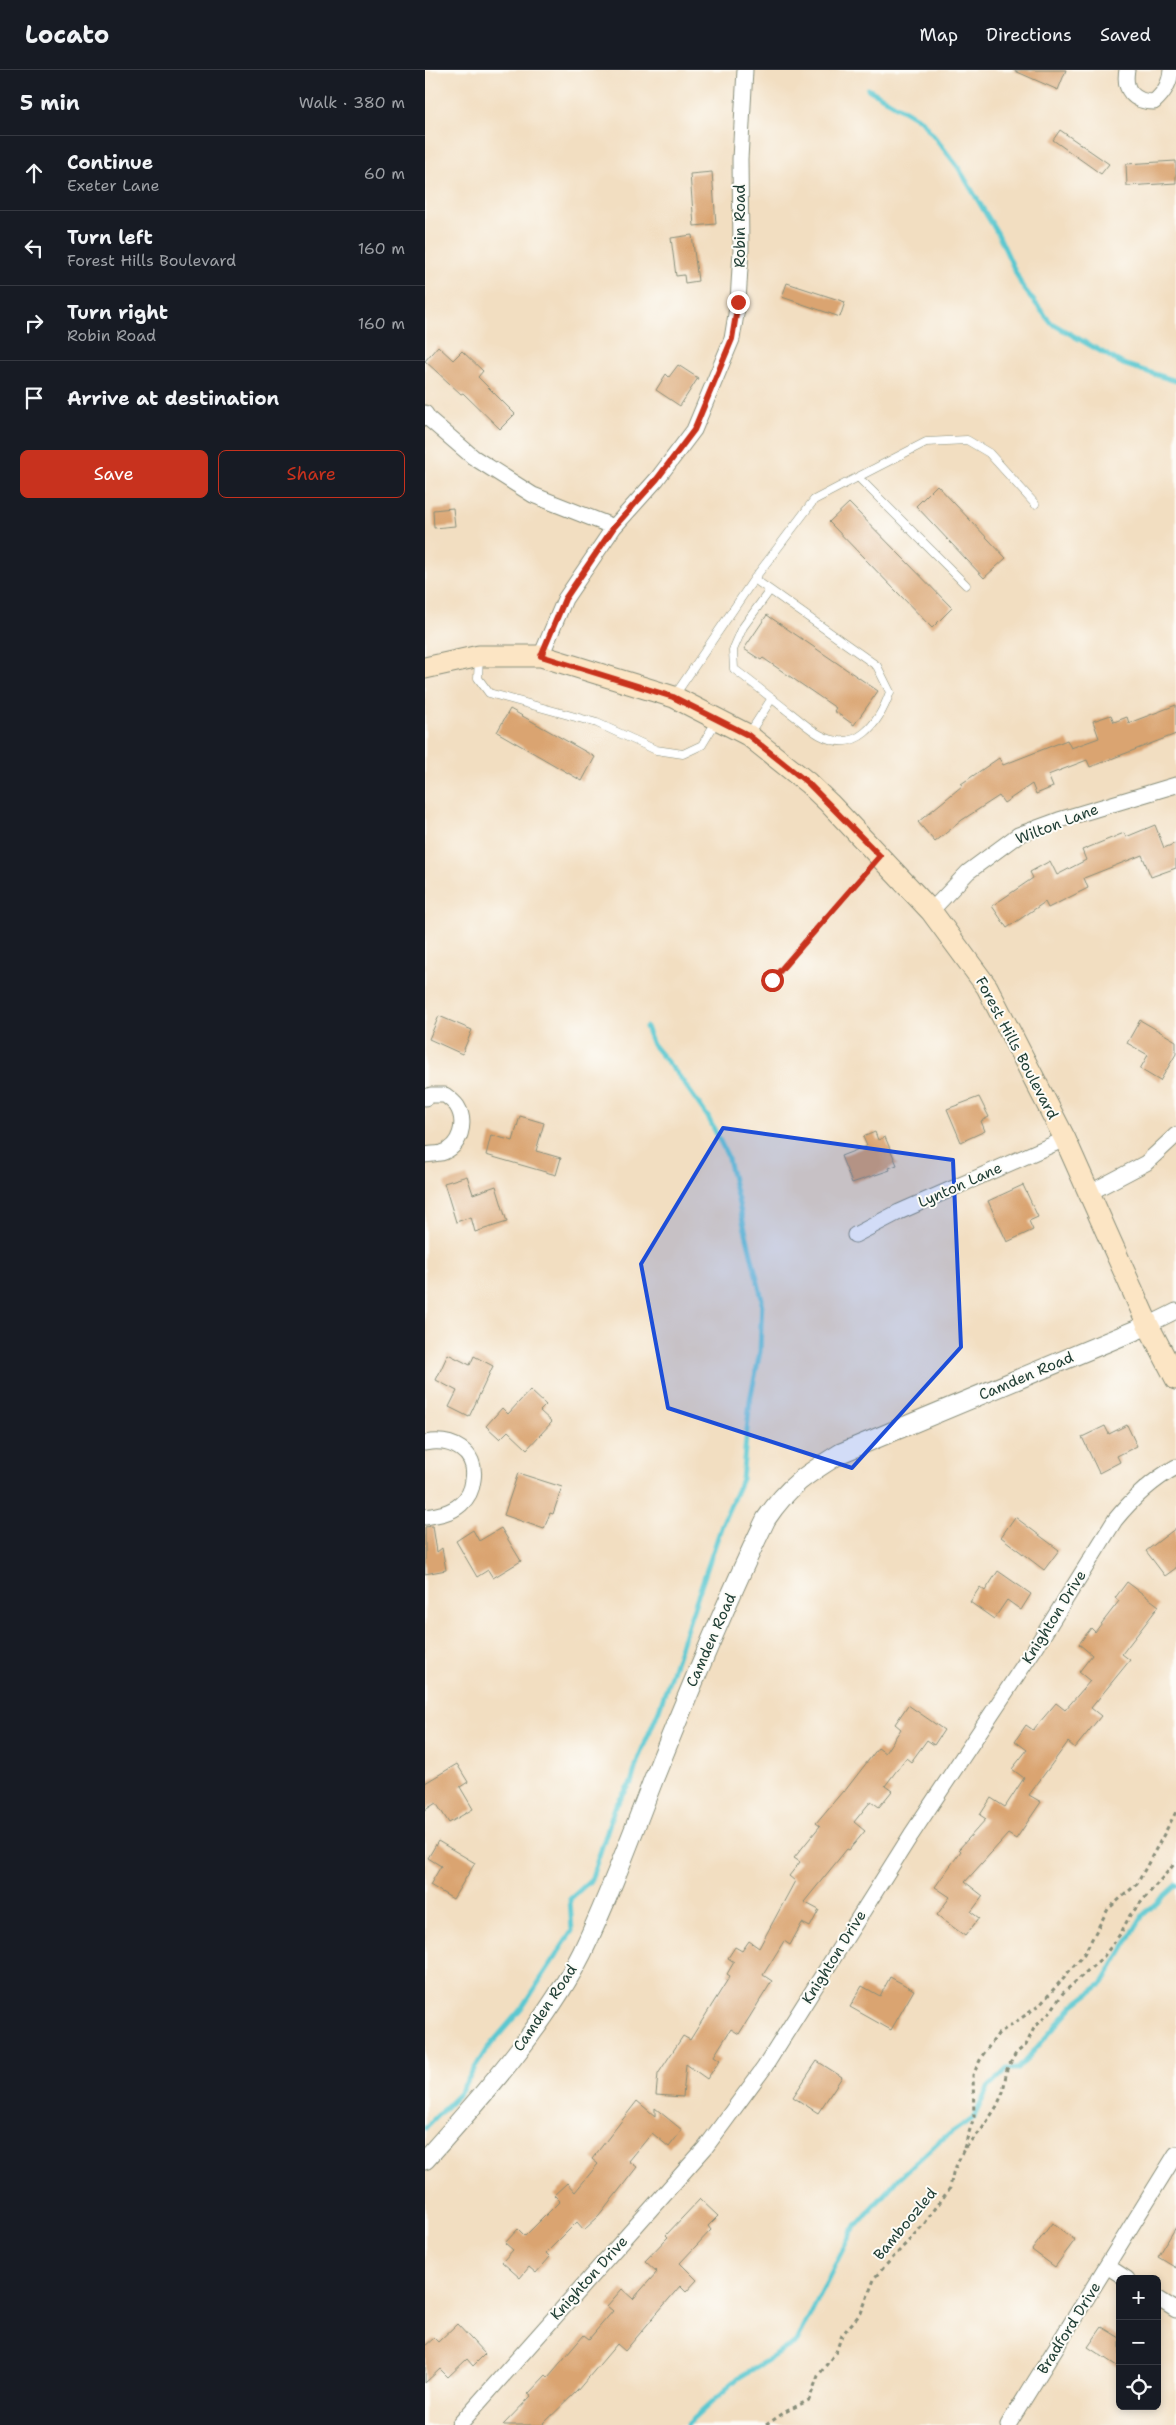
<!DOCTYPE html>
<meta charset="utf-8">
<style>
body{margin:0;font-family:"Shantell Sans",sans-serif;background:#20242c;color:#f1f3f6}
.controls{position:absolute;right:15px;bottom:15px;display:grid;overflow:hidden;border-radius:8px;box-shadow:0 2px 8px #0003}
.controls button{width:45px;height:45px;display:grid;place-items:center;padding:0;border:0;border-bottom:1px solid #363941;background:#171b24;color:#f1f3f6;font:25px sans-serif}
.stop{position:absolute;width:15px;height:15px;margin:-11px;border:4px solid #c8321e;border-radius:50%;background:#fff}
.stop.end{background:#c8321e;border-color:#fff;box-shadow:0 1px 5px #0008}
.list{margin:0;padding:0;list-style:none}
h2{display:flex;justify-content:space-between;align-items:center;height:65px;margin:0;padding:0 20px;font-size:21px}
h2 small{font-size:16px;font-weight:400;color:#9ea1a6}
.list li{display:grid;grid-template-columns:32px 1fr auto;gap:15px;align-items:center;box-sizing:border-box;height:75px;padding:0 20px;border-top:1px solid #363941}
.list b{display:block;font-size:19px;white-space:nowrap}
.list p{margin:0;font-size:16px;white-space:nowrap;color:#9ea1a6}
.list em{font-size:16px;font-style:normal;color:#9ea1a6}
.actions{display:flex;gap:10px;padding:15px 20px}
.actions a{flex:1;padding:11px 0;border:1px solid #c8321e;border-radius:8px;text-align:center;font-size:18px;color:#c8321e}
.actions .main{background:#c8321e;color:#fff}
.icon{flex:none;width:28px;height:28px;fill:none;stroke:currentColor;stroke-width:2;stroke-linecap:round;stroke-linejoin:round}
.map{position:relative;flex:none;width:751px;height:2355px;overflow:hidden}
header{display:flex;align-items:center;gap:30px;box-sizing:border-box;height:70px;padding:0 25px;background:#171b24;border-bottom:1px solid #363941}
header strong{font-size:24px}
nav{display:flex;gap:28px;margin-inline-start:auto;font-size:18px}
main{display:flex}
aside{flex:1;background:#171b24}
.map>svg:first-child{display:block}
</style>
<header>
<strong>Locato</strong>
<nav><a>Map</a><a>Directions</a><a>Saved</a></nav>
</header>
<main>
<aside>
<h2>5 min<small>Walk · 380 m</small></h2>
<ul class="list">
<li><svg class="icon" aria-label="ahead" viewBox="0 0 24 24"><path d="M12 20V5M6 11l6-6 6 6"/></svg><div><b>Continue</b><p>Exeter Lane</p></div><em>60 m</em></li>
<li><svg class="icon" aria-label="left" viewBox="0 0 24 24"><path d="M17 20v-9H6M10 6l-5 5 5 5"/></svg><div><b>Turn left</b><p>Forest Hills Boulevard</p></div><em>160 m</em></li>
<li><svg class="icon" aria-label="right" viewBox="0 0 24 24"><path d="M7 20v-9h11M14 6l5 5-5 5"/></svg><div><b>Turn right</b><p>Robin Road</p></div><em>160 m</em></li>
<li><svg class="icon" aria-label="arrive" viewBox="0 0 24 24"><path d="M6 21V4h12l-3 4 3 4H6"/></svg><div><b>Arrive at destination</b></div></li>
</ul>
<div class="actions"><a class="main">Save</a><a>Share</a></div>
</aside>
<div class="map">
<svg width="751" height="2355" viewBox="0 0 751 2355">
<rect width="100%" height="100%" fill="#fdfcf7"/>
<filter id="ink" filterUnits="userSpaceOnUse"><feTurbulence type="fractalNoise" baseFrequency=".02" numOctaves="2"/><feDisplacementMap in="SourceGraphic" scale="10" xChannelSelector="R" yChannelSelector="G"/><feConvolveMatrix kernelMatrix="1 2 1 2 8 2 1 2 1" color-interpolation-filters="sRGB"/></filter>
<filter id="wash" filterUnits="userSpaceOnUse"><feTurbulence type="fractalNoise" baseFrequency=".0096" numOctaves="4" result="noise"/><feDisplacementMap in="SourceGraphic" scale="20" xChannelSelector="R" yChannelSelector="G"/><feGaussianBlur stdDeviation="1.12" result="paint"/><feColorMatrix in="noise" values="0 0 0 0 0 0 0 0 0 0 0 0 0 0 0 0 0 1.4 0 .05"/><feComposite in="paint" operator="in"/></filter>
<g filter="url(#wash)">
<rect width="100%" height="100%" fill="#f2dec1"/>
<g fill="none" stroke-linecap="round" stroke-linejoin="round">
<path stroke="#5bc8d0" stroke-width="5" d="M443,19L497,51L533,97L573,164L597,216L626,253L698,294L751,311
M0,2058L34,2024L61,1980L97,1938L147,1861L145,1829L166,1810L190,1737L206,1713L213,1689L234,1640L298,1452L317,1409L325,1330L335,1282L337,1229L302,1085L283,1047L254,1006L228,975L221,957
M262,2355L313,2308L371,2273L427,2161L471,2111L513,2072L549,2047L563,2018L582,1999H593L649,1935L678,1913L718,1845L751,1815"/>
</g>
<g id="blocks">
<path fill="#daa471" d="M588,0H641L633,20Z
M635,60L684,94L676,104L628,70Z
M751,91V113L702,116L701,94Z
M287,102L291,154L269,156L265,104Z
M267,165L273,211L260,213L259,205L251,206L246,168Z
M362,213L420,232L415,247L357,227Z
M13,276L28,290L37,281L58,301L53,307L90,344L75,359L38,323L36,324L0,291Z
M253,295L273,308L255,336L231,320L241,304L244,307Z
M512,415L581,488L559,508L491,436Z
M424,433L527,538L507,558L404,452Z
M28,438L30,456L9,458L8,440Z
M342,545L453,621L429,655L409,641L411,638L338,588L336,590L319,579Z
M751,635V664L665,697L662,690L623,705L628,717L611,724L607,714L579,733L574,726L537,750L510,772L493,752L537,716L536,714L574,688L578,695L642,670L646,678L674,668L668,651L686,645L689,652L702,647L704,653Z
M85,639L170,687L157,711L72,662Z
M730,755L739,778L751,773V798L726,807L717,785L659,808L663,818L623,838L620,832L582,858L567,836L608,808L605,802L625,791L632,805L661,790L657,780L699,763L701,767Z
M14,946L47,960L37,984L4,969Z
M715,950L751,971V984L735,1011L715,999L723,985L702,973Z
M554,1027L564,1047L556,1051L560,1061L536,1072L522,1039Z
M95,1046L119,1053L111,1081L136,1088L131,1105L61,1085L66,1065L88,1071Z
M450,1062L453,1070L460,1067L472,1095L464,1098L465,1100L427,1113L416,1086L442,1076L438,1067Z
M42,1106L48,1124L71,1116L82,1152L50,1162L46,1147L31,1152L19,1113Z
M598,1115L613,1147L604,1151L608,1160L582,1172L563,1131Z
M23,1284L45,1295L49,1286L68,1296L44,1347L24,1337L32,1321L11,1310Z
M105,1320L121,1335L115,1341L127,1352L102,1379L83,1361L75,1369L61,1356L77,1338L83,1344Z
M702,1355L712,1376L692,1386L695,1392L674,1403L657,1367L680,1356L684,1364Z
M93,1403L137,1417L128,1444L125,1443L119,1459L79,1445Z
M590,1447L634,1480L619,1500L576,1467Z
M8,1456L12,1482L17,1478L21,1500L0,1504V1457Z
M76,1458L96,1491L68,1508L63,1500L52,1507L31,1471L48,1460L54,1471Z
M751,1458V1498L740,1506L721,1481Z
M573,1501L606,1524L596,1540L582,1530L569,1549L545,1532L555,1517L560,1521Z
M702,1512L734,1536L697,1584L705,1590L666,1638L676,1646L650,1678L643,1672L604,1725L616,1732L591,1769L583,1764L540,1812L558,1826L546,1842L554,1848L540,1866L512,1845L525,1827L510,1817L536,1781L534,1779L561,1749L555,1745L566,1728L580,1737L599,1708L587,1699L602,1680L590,1671L601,1655L608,1660L631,1633L640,1640L665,1611L654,1602L667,1585L654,1574L666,1558L670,1562L694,1531L690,1528Z
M483,1635L519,1660L509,1675L502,1670L486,1692L481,1688L460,1716L467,1721L454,1737L446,1731L429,1752L440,1761L424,1780L422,1779L379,1832L394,1840L385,1857L377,1853L365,1875L359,1871L338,1905L347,1911L314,1964L306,1959L289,1986L295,1990L282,2009L261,1994L258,2027L231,2025L233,2004L258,1966L265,1970L305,1906L302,1904L309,1892L303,1888L310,1877L317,1881L324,1871L334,1878L370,1811L364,1806L375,1792L369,1788L395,1756L391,1753L418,1721L419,1722L453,1678L460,1683L476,1659L470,1654Z
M32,1694L43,1712L35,1717L48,1739L24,1753L11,1733L0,1740V1713Z
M13,1771L50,1793L28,1829L5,1815L16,1796L3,1788Z
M465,1907L489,1920L466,1960L425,1937L437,1916L455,1926Z
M392,1991L417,2007L393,2043L368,2027Z
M212,2031L230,2046V2038L257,2060L244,2077L227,2063L204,2091L212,2097L174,2146L159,2160L152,2152L121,2183L125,2187L111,2203L104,2197L95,2208L77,2192L88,2180L80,2173L93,2159L100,2166L135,2131L129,2125L142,2113L150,2122L173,2094L167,2089Z
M275,2129L293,2146L283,2156L286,2160L255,2193L272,2210L261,2222L255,2216L200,2281L192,2274L152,2321L117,2355H78L106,2326L103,2324L121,2305L123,2307L159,2265L164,2269L188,2241L182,2236L197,2219L208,2229L232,2202L220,2191L243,2167L241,2165Z
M627,2153L650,2170L630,2197L607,2180Z
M751,2157V2198L733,2187Z
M32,2254L60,2284L48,2296L42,2289L23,2307L15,2299L0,2313V2276L9,2268L13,2272Z
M677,2257L695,2268V2298L663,2277Z"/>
</g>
</g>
<g filter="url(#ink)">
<use href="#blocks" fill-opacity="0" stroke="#888e7a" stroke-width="1"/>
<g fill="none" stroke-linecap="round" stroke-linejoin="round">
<defs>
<path id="service" d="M433,407L541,515
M329,509L345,520L452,596L465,622C454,653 432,685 395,665C384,659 374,649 364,642C346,628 328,613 309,599L308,580L318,557L345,520
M54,587L53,608L64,623L172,653L231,680L258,684L277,675L292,650
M250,625L329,509L389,430L433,407L501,372L542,370L564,383L610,434
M324,664L347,628"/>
<path id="minor" d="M702,0C698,20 709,32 729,32C739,23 745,14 746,0
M0,343L4,349L48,387L108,425L189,457
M116,586L140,529L189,457L232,409L269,360L307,269L313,232L316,180L315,89L320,0
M506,841L543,802L593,765L634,750L751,715
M0,1028L6,1025H20C24,1028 29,1032 32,1036C42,1052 36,1077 16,1083C11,1084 5,1084 0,1085
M664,1123L721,1093L751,1065
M430,1165L474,1142L640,1069
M723,1255L751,1241
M0,1373C26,1368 53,1381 48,1410C47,1420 44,1427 36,1434C26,1443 13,1445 0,1447
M682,2196L702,2209
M732,2228L751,2240
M34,2355L280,2078L339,1998L486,1765L612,1575L690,1450C708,1428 726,1411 751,1397
M583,2355L751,2084"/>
<path id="tertiary" d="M0,2090C55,2029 120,1956 157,1883C184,1827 206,1767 229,1708C264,1621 300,1534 341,1449C364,1415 382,1404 416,1383L723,1255"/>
<path id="secondary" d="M0,598L54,586H116L249,627L323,665L383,713L404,733L506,841L562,917L640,1069L723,1255L751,1309"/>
</defs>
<use href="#service" stroke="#888e7a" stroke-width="9"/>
<use href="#minor" stroke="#888e7a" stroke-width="17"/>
<use href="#tertiary" stroke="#888e7a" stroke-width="21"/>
<use href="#secondary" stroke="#888e7a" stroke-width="23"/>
<path stroke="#888e7a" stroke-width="3" stroke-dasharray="4 4" stroke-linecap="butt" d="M347,910L443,800
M539,2078L549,2047L548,2005L557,1986L573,1964L615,1935L659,1884L683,1839L712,1814L751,1742
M341,2355L360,2342L384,2330L393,2306L411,2282L417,2265L436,2243L450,2207L500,2153L525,2118L528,2103L538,2081L557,2059L572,2036L578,2022L582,1999L591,1983L601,1975L609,1958L626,1941L638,1923L679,1886L696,1863L705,1845L751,1792"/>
<use href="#service" stroke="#fff" stroke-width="8"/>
<use href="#minor" stroke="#fff" stroke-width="15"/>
<use href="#tertiary" stroke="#fff" stroke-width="19"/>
<use href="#secondary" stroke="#fce5c4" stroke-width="21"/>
</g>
</g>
<g fill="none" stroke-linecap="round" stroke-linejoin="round" filter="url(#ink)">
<path stroke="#c8321e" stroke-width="6" d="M313,232L307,269L269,360L232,409L189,457L140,529L116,586L248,627L323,665L383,713L455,786L347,910"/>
</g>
<path fill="#1d4ed8" fill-opacity="0.2" stroke="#1d4ed8" stroke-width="4" stroke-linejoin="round" d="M298,1058L528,1090L536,1277L427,1398L243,1338L216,1194Z"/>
<g text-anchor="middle" stroke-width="4" stroke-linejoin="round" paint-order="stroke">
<g font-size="15" fill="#1f3d34" stroke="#fdfcf7">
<text transform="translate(315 156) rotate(-90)" y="5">Robin Road</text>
<text transform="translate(632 754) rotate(-21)" y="5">Wilton Lane</text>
<text transform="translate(592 978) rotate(62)" y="5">Forest Hills Boulevard</text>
<text transform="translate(535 1115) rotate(-24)" y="5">Lynton Lane</text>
<text transform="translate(601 1306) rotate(-23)" y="5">Camden Road</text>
<text transform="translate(629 1547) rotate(-58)" y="5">Knighton Drive</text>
<text transform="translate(286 1570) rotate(-66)" y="5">Camden Road</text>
<text transform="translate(409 1887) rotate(-58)" y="5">Knighton Drive</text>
<text transform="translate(120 1938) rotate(-56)" y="5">Camden Road</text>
<text transform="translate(480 2154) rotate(-50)" y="5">Bamboozled</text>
<text transform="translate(164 2208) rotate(-48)" y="5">Knighton Drive</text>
<text transform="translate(644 2258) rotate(-58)" y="5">Bradford Drive</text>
</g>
</g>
</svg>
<div class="controls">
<button>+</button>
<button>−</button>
<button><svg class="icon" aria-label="locate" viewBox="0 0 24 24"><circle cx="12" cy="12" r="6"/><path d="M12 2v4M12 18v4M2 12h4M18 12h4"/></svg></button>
</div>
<div class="stop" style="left:347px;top:910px"></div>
<div class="stop end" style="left:313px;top:232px"></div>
</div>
</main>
